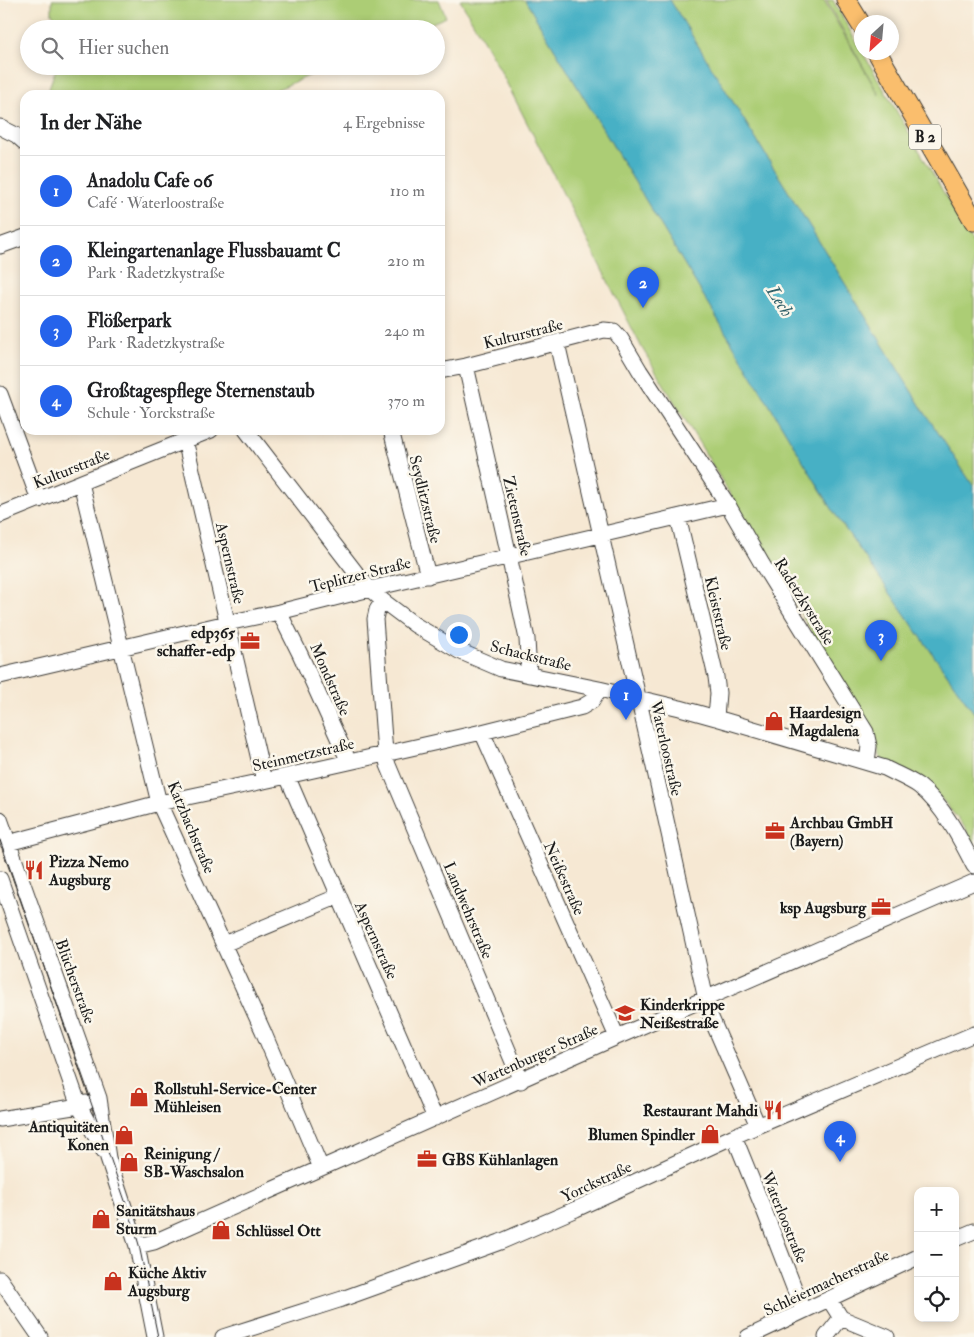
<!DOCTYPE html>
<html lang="de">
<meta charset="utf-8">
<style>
body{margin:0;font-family:"IM FELL Double Pica",serif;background:#f2f2f2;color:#202124}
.controls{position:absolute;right:15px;bottom:15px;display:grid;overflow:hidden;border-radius:10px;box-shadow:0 2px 8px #0003}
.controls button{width:45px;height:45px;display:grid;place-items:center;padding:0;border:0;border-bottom:1px solid #e0e0e0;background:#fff;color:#202124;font:25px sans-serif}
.compass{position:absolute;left:854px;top:15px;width:45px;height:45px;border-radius:50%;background:#fff;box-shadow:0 2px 8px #0003;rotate:206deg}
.you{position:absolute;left:458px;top:634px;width:18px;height:18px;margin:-12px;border:4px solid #fff;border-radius:50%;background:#1a73e8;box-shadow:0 0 0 8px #1a73e833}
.badge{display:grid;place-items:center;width:32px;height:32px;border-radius:50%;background:#2563eb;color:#fff;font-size:16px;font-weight:700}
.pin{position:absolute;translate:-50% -41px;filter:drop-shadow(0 1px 2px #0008)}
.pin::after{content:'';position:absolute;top:26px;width:18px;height:15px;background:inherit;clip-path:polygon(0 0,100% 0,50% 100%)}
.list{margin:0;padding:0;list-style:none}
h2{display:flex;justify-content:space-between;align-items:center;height:65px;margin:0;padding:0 20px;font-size:21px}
h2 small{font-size:16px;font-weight:400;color:#757577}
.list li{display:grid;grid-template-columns:32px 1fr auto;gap:15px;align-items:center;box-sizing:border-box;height:70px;padding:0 20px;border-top:1px solid #e0e0e0}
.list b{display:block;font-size:19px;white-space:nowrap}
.list p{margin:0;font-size:16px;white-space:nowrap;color:#757577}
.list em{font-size:16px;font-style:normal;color:#757577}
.icon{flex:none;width:28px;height:28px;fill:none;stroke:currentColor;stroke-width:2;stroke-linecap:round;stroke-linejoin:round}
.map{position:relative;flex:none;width:974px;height:1337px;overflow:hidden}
.search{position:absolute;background:#fff;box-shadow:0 2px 8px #0003;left:20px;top:20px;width:425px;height:55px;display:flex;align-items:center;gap:12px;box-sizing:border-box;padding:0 18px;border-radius:28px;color:#757577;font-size:19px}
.panel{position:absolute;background:#fff;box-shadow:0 2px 8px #0003;left:20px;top:90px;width:425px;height:345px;border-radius:15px}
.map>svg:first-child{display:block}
</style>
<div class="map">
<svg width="974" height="1337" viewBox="0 0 974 1337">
<rect width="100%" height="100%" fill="#fbf7ec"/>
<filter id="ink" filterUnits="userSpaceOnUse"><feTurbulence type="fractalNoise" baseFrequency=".02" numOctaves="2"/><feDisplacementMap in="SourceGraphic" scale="10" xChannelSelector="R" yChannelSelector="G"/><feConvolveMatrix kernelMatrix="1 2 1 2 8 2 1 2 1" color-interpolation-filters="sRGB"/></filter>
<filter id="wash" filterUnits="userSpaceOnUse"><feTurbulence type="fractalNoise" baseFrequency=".0096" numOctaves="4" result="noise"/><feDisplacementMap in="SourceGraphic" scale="20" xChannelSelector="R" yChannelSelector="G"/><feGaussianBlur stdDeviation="1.12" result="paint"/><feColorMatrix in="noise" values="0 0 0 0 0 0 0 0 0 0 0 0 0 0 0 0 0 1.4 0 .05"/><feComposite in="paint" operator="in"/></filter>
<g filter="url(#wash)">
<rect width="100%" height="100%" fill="#f6e8d3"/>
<path fill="#accd75" stroke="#647448" d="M52,0H439L446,17L418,29H66L52,14Z
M460,0H525L837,517L974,713V847L966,829L941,798L882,760L869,730L767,556L642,348L498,66Z
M670,0H824L879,95L826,0H833L861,50L862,52L863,53L974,245V487L923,410Z
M57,66H332L264,95H220L219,94L216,95H48L50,85Z"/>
<path fill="#47b0c5" stroke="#326670" d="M525,0H670L923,410L974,487V713L837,517Z"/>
</g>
<g filter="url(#ink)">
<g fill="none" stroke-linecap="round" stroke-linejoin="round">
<defs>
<path id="minor" d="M0,127L16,135L25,143
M0,246L25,237
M557,343L662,802L709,1013L758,1126
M466,366L509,556L527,639L529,675
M440,371L466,366L604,330L614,331L621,339L640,371L728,505L762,564L866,732L869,746L867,762
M0,394L39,500
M246,430L360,578L370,589L383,601L415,625L459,651L501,669L599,689L680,708L723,720L885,768C896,774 909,779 919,786C943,805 961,840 974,866
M391,430L428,576
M185,440L264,781
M81,483L159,803L263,1031L321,1168
M0,515L211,430
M678,517L716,677L718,693L716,718
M383,601L377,610L375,619L385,753L388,765L521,1081
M279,612L300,654L349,762
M0,676L227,623L279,612L370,589L728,505
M482,732L617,1037
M287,776L435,1118
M0,819L99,1098L108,1158L137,1246L155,1337
M8,843L159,803L287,776L482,732L582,707L592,701L599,689
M0,879L79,1106L103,1150
M224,944L339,896
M0,1119L79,1106L86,1103
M734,1136L764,1210L803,1311
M955,1239L974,1231
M137,1246L154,1242L617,1037L974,882
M0,1279L40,1337
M829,1299L841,1318L887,1337
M223,1337L342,1299L500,1242L576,1209L734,1136L974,1034
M748,1337L918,1257
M826,1337L841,1318"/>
<path id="major" d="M846,0L862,26
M877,52L974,221"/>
</defs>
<use href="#minor" stroke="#3d3b37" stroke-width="17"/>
<use href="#major" stroke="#3d3b37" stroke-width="21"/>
<use href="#minor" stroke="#fff" stroke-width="15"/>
<use href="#major" stroke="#fabe6d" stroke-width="19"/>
<path stroke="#1c1c1c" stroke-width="1" d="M0,840L132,1221L139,1245L158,1337"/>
</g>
</g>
<defs>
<symbol id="office-bare" viewBox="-9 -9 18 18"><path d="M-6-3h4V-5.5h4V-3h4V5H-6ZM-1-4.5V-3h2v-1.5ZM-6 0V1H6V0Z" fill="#c8321e" stroke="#fbf7ec" stroke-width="2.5" paint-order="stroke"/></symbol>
<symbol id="shop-bare" viewBox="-9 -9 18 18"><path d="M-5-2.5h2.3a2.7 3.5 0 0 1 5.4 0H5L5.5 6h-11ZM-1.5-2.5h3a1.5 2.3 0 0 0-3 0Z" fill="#c8321e" stroke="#fbf7ec" stroke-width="2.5" paint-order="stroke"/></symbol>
<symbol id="restaurant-bare" viewBox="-9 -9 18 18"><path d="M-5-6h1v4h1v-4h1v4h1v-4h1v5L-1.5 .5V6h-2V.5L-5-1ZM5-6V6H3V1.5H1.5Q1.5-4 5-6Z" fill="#c8321e" stroke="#fbf7ec" stroke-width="2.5" paint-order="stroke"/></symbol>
<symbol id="school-bare" viewBox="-9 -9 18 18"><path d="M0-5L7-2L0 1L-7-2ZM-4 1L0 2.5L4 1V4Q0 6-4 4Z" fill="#c8321e" stroke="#fbf7ec" stroke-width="2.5" paint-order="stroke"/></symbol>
</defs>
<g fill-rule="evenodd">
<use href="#office-bare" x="236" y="627" width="28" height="28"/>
<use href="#shop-bare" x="760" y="707" width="28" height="28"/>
<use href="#office-bare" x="761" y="817" width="28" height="28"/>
<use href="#restaurant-bare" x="20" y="856" width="28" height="28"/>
<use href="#office-bare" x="867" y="893" width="28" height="28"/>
<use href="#school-bare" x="611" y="999" width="28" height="28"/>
<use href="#shop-bare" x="125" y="1083" width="28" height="28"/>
<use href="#restaurant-bare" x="759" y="1096" width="28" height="28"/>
<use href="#shop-bare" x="696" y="1120" width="28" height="28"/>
<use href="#shop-bare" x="110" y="1121" width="28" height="28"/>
<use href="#office-bare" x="413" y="1145" width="28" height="28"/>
<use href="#shop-bare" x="115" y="1148" width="28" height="28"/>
<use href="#shop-bare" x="87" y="1205" width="28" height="28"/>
<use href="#shop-bare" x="207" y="1216" width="28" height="28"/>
<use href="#shop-bare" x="99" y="1267" width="28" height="28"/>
</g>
<g text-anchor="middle" stroke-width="5" stroke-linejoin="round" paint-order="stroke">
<rect fill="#fbf7ec" stroke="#5f5e5a" stroke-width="1" x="909" y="124.5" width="32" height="25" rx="4"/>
<g font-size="15" font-weight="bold" fill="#1c1c1c">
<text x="925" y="142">B 2</text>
</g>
<g font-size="16" fill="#1c1c1c" stroke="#fbf7ec">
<text transform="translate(523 333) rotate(-14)" y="6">Kulturstraße</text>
<text transform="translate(71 468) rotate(-22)" y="6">Kulturstraße</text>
<text transform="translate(426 499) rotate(76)" y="6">Seydlitzstraße</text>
<text transform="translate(518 516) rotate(77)" y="6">Zietenstraße</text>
<text transform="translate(231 563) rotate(77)" y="6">Aspernstraße</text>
<text transform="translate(360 574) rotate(-14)" y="6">Teplitzer Straße</text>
<text transform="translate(805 601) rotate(58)" y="6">Radetzkystraße</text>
<text transform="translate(719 613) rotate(77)" y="6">Kleiststraße</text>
<text transform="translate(531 655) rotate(14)" y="6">Schackstraße</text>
<text transform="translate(331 679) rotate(66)" y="6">Mondstraße</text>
<text transform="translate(667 748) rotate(77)" y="6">Waterloostraße</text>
<text transform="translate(303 754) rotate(-13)" y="6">Steinmetzstraße</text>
<text transform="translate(192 827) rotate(67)" y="6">Katzbachstraße</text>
<text transform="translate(565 878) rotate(66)" y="6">Neißestraße</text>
<text transform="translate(469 910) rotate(67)" y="6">Landwehrstraße</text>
<text transform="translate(377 940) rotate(66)" y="6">Aspernstraße</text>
<text transform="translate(76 981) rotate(70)" y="6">Blücherstraße</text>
<text transform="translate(535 1055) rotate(-24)" y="6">Wartenburger Straße</text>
<text transform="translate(596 1181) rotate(-25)" y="6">Yorckstraße</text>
<text transform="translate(785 1217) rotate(68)" y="6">Waterloostraße</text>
<text transform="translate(826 1282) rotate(-25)" y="6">Schleiermacherstraße</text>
</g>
<g font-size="16" font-weight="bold" fill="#1c1c1c" stroke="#fbf7ec" text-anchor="start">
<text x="235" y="638" text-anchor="end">edp365<tspan x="235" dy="18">schaffer-edp</tspan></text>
<text x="789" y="718">Haardesign<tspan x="789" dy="18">Magdalena</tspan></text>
<text x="790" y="828">Archbau GmbH<tspan x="790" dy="18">(Bayern)</tspan></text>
<text x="49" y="867">Pizza Nemo<tspan x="49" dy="18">Augsburg</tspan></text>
<text x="866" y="913" text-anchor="end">ksp Augsburg</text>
<text x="640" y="1010">Kinderkrippe<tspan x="640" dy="18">Neißestraße</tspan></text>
<text x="154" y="1094">Rollstuhl-Service-Center<tspan x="154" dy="18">Mühleisen</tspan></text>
<text x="758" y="1116" text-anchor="end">Restaurant Mahdi</text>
<text x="109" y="1132" text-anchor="end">Antiquitäten<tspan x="109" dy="18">Konen</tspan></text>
<text x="695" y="1140" text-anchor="end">Blumen Spindler</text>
<text x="144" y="1159">Reinigung /<tspan x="144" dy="18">SB-Waschsalon</tspan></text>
<text x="442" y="1165">GBS Kühlanlagen</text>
<text x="116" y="1216">Sanitätshaus<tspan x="116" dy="18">Sturm</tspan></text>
<text x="236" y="1236">Schlüssel Ott</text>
<text x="128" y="1278">Küche Aktiv<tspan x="128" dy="18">Augsburg</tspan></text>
</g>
<g font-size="18" font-style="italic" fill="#2f5f68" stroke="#fbf7ec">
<text transform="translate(780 301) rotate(57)" y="6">Lech</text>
</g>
</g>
</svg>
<div class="controls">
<button>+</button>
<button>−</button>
<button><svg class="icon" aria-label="locate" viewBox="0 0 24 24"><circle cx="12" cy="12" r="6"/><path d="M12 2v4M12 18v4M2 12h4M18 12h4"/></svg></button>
</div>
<svg class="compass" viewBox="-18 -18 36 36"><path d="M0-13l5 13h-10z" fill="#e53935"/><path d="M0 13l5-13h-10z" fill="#757577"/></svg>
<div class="you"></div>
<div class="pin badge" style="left:626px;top:720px">1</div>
<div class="pin badge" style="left:643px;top:308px">2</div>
<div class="pin badge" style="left:881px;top:661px">3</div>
<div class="pin badge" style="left:840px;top:1162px">4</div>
<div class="search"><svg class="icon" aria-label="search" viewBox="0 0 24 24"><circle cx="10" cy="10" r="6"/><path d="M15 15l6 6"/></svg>Hier suchen</div>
<section class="panel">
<h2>In der Nähe<small>4 Ergebnisse</small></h2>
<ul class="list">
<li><span class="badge">1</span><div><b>Anadolu Cafe 06</b><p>Café · Waterloostraße</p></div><em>110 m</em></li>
<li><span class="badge">2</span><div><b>Kleingartenanlage Flussbauamt C</b><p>Park · Radetzkystraße</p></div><em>210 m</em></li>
<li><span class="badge">3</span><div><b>Flößerpark</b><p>Park · Radetzkystraße</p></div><em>240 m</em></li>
<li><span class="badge">4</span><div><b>Großtagespflege Sternenstaub</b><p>Schule · Yorckstraße</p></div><em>370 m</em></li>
</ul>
</section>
</div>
